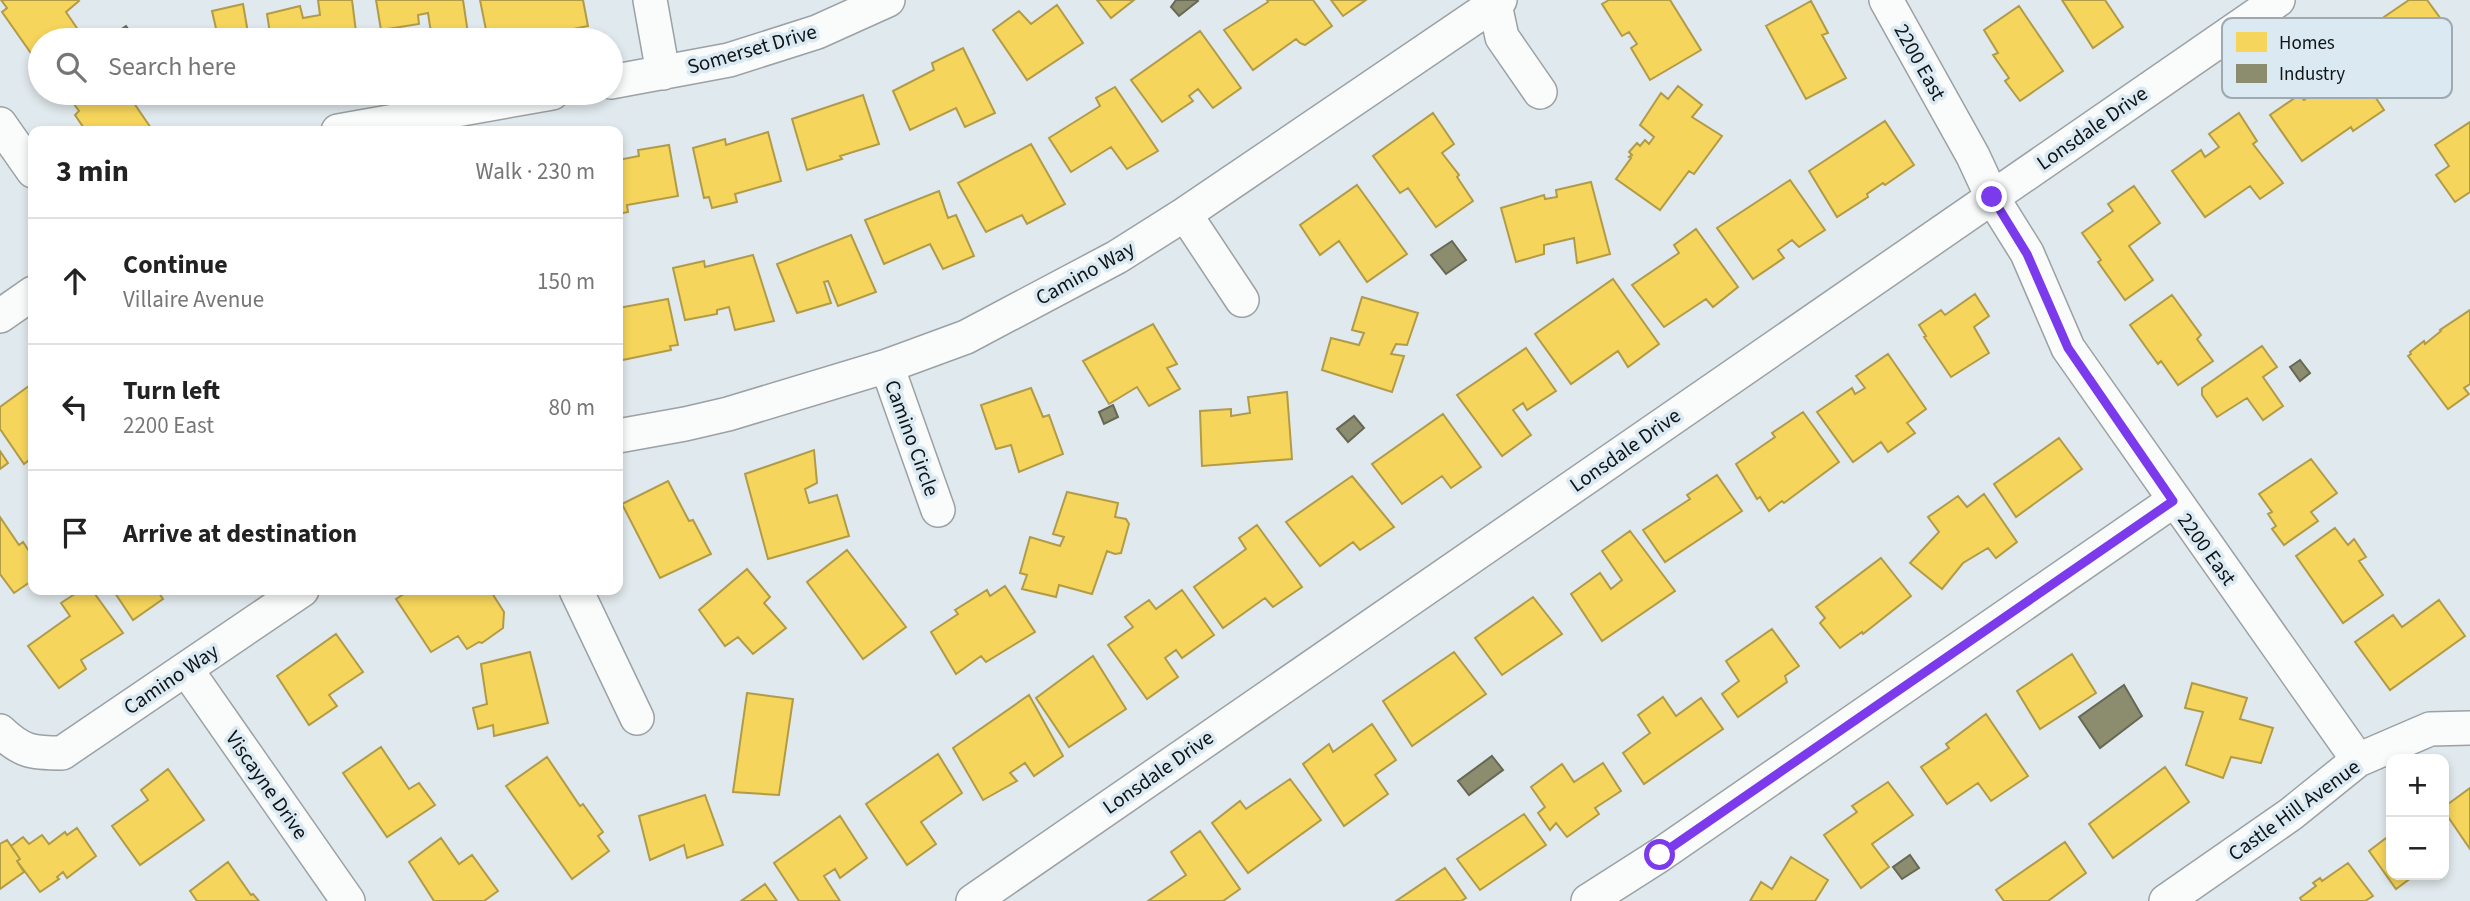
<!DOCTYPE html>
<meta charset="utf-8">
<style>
body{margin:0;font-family:"Source Sans 3",sans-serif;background:#f2f2f2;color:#222}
.controls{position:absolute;right:21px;bottom:21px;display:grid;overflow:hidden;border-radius:14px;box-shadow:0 4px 10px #0003}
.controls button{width:63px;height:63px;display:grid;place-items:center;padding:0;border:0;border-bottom:2px solid #e0e0e0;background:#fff;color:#222;font:35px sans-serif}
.stop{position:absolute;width:21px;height:21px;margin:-16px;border:5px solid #7c3aed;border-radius:50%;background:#fff}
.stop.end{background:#7c3aed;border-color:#fff;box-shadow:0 2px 7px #0008}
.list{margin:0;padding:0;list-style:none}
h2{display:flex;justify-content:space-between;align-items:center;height:91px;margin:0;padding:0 28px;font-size:30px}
h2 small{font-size:23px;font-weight:400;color:#767676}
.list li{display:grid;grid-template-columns:46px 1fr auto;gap:21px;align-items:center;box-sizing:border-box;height:126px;padding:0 28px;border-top:2px solid #e0e0e0}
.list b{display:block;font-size:26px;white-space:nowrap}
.list p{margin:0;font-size:23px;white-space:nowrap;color:#767676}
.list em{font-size:23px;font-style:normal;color:#767676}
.icon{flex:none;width:38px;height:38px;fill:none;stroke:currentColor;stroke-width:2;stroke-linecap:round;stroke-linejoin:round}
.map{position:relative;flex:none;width:2470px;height:901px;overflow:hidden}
.search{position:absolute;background:#fff;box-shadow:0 4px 10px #0003;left:28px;top:28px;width:595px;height:77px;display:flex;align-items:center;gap:18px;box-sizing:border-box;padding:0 24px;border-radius:38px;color:#767676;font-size:26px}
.panel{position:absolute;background:#fff;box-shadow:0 4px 10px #0003;left:28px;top:126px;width:595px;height:469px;border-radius:14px}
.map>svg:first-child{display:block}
</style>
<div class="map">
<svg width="2470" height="901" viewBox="0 0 2470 901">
<rect width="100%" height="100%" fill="#e0e9ed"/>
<path fill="#f6d55c" stroke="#b19b47" stroke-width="2" d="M1,0H78L79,1L66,12L83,37L79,40H40V66L2,12L7,8Z
M318,0H352L357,40H271L267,14L300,6L303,18L320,15Z
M376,0H463L469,40H432L428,13L418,15L419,24L381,30Z
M480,0H583L588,26L549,34L548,30L520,35L521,40H488Z
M1097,0H1134L1111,18Z
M1267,0H1313L1332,26L1305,45L1300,43L1296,39L1253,70L1224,30L1268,2Z
M1331,0H1366L1343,16Z
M1609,0H1670L1701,50L1650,80L1631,48L1637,44L1629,32L1622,36L1602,4Z
M2062,0H2105L2123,27L2093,48Z
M2409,0H2427L2449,30L2379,80L2354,42L2386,20L2384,17Z
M1811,1L1828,33L1822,35L1846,78L1806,99L1766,26Z
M243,4L248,33L253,32L255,40H206L218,37L212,11Z
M1057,5L1083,43L1027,80L993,30L1019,11L1031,24Z
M2019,6L2063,71L2020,101L2005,81L2009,78L1993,55L1998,53L1984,30Z
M1200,31L1241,88L1213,108L1198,89L1189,96L1193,101L1162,122L1131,80Z
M200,34L201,40H166Z
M2340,45L2384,110L2353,131L2351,127L2302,161L2270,115L2299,95L2304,100L2322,87L2308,68Z
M963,48L995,113L965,127L956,108L910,130L893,91L934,70L932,63Z
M1678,86L1702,105L1692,117L1722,136L1694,174L1689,171L1660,210L1616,179L1631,158L1629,157L1632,155L1629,152L1637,143L1640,146L1645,140L1649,144L1654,137L1640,125L1661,93L1668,99Z
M1115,87L1158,151L1127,169L1111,147L1071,172L1049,138L1100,106L1096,98Z
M66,93H127L153,131H86L75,115L79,111Z
M863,95L879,144L840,156L842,159L807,170L792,119Z
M1433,113L1454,144L1442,153L1459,175L1457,177L1473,201L1436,227L1408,188L1400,193L1373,156Z
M2239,113L2257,141L2253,144L2283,183L2260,199L2250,186L2205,217L2172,171L2201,150L2205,157L2219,147L2209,134Z
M1885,121L1914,165L1885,185L1883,183L1867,194L1868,197L1837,217L1809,171Z
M2470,122V192L2455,202L2436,175L2449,166L2435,145Z
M768,132L781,181L735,194L737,202L712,208L709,197L704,198L693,148L725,139L726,145Z
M1031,144L1065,204L1027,224L1022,215L986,232L958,183Z
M669,145L678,196L627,205L628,212L618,214V160L639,156L638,150Z
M1790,180L1825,230L1799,247L1792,240L1778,250L1784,258L1753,279L1717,228Z
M1591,182L1610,254L1577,263L1574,238L1544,245V254L1516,262L1501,208L1544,195L1545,199L1557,197L1556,190Z
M1357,185L1407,254L1367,282L1339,241L1320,255L1300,225Z
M2134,186L2160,223L2129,246L2153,280L2125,300L2098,262L2101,260L2082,233L2113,211L2108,204Z
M939,191L948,218L956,215L974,256L943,269L930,244L884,264L865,220Z
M1696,229L1738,287L1713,307L1706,299L1664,327L1632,285L1679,253L1674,245Z
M851,235L876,292L838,306L828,281L824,282L831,303L797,313L777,264Z
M753,255L774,321L735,330L729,307L717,310V314L685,320L673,268L704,261L705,267Z
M1613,279L1659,344L1628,367L1618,351L1571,384L1535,334Z
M1975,294L1989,316L1974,327L1989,353L1951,377L1924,337L1926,336L1919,325L1941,310L1945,315Z
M2172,295L2201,335L2197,339L2213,361L2178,385L2161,361L2158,364L2130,325Z
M1362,297L1418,313L1407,345L1396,344L1391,354L1404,356L1392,392L1322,370L1331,338L1359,345L1364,333L1352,330Z
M668,299L678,345L670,346L671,350L618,361V308Z
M2470,310V384L2464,388L2469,394L2448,409L2408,356L2411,354L2410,352L2424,341L2425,344L2441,331L2440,330Z
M1153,324L1177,364L1167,368L1180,389L1149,406L1137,387L1109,404L1083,361Z
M2262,346L2277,367L2263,377L2283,406L2263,420L2247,398L2217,417L2202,395V388Z
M1526,348L1556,391L1527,410L1523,403L1513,410L1531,435L1502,456L1457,395Z
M1888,354L1926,409L1907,423L1915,433L1888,452L1881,442L1853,462L1817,412L1852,388L1855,394L1865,388L1856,376Z
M33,383V457L24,464L0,429V407Z
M1031,388L1043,417L1049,415L1063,454L1019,472L1011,445L996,449L981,405Z
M1287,392L1292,459L1202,466L1200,411L1231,409V416L1250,413L1248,397Z
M1803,412L1839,462L1784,503L1782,501L1769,511L1760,497L1757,499L1736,464L1775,437L1772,433Z
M1443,414L1481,467L1451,488L1442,476L1402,504L1372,464Z
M2059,438L2082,469L2016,517L1994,484Z
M814,450L817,483L805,489L809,503L837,495L849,536L768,559L745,474Z
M0,451L8,463L0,469Z
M2311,459L2337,493L2311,512L2318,521L2284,545L2272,529L2276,526L2268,514L2272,512L2259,494Z
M1717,475L1742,511L1665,562L1643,530L1690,499L1687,495Z
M1352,476L1394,527L1360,550L1353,542L1320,566L1286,522Z
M668,481L689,521L693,520L711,554L660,578L622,504Z
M1067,492L1118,503L1115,517L1126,519L1129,524L1121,553L1115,554L1107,551L1092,594L1059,585L1056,597L1022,589L1027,575L1020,573L1030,537L1060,546L1064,537L1053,534Z
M1984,494L2017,542L1996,558L1988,548L1963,563L1942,589L1910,563L1939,532L1928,517L1958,496L1967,507Z
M0,517L19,545L23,542L33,557V580L14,593L0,574Z
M1257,525L1302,587L1273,607L1265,598L1223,628L1194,587L1246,549L1239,538Z
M2335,528L2348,545L2354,539L2366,557L2359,561L2383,595L2343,623L2296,556Z
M1630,531L1675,591L1602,641L1571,594L1600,573L1611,589L1622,580L1602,551Z
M847,550L906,627L863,659L807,582Z
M1881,558L1911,596L1863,634L1862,632L1840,648L1820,623L1825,618L1816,607Z
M747,569L770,597L764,603L786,628L753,654L738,637L725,646L699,610Z
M1005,586L1035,632L986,662L981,656L956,674L931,632L958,614L955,610L987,590L990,596Z
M81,590H92L123,633L81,660L86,669L59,688L28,646L70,616L61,603Z
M113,590H157L163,599L133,620Z
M410,590H453L456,594L463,590H490L504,612L503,628L482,643L479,642L467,649L458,636L431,652L396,599Z
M1182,590L1214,635L1182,658L1176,650L1165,658L1178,677L1147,699L1108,645L1133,627L1125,617L1149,600L1156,609Z
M1533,597L1562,634L1502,675L1475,638Z
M2439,600L2465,636L2390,690L2355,642L2393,615L2402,627Z
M1772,629L1799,666L1785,676L1787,682L1738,717L1722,694L1739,681L1726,661Z
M336,634L363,672L329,695L337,706L309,725L277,676Z
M530,652L548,723L494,736L493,725L478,729L473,708L487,704L481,664Z
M1454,652L1486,694L1412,746L1383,701Z
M2072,654L2096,693L2040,729L2017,691Z
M1093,656L1126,709L1069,747L1036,698Z
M2192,683L2247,698L2240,719L2273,728L2261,763L2231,757L2223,778L2186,765L2203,712L2185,708Z
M747,693L793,699L779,795L733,792Z
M1029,695L1063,756L1034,776L1025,763L1010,773L1017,781L983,800L953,748Z
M1663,697L1676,716L1701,698L1723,729L1644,784L1623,753L1650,733L1638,715Z
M1986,714L2028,776L1991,801L1978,783L1947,804L1921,767L1949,748L1946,744Z
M1372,724L1396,760L1375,775L1388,794L1344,826L1303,764L1329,744L1333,752Z
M381,747L409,789L419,783L435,805L387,837L343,773Z
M938,754L962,793L921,822L936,844L907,865L866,804Z
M547,757L580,806L583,804L603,832L598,836L609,851L572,879L506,786Z
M1603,763L1621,791L1595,808L1599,814L1567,837L1556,823L1550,830L1538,813L1545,807L1531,787L1562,764L1574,782Z
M2165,767L2189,802L2113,858L2089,824Z
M168,769L204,820L140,865L112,826L148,800L141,790Z
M1290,779L1321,820L1248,873L1212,823L1240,801L1246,809Z
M1888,782L1913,815L1872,844L1889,867L1861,888L1824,835L1857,812L1852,806Z
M2470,788V849L2444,811V807Z
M705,795L723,845L687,858L684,845L650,860L639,816Z
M1524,814L1546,845L1480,890L1457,859Z
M840,816L867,858L840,878L835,869L824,876L840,901H799L774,863Z
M77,828L96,856L67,878L63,872L57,877L59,879L40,892L17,861L20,859L11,846L23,837L29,844L42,835L49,844L65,832L67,835Z
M2391,830V875H2415L2396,889L2369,851L2390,835L2388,832Z
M1200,831L1240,889L1223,901H1148L1186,875L1171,852Z
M441,838L459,864L472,855L498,891L484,901H434L409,862Z
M7,840L20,859L17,861L24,872L0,889V844Z
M2065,842L2086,873L2048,901H2004L1996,890Z
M1791,857L1828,880L1815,901H1750L1761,882L1772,889Z
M228,862L251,895L253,894L259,901H197L190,891Z
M2348,863L2373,896L2365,901H2302L2300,898L2316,886L2313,883L2320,878L2322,881Z
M1445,868L1466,898L1461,901H1396Z
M765,884L777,901H741Z"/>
<path fill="#8c8c6e" stroke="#666854" stroke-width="2" d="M1176,0H1197L1198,1L1179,16L1171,7Z
M126,26L136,40H105Z
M1452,241L1466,260L1446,274L1431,255Z
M2300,360L2310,373L2300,381L2290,367Z
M1113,405L1118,417L1104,424L1099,412Z
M1354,416L1364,428L1348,442L1337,429Z
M2124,685L2142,716L2100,748L2079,717Z
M1492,756L1503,770L1469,795L1458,781Z
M1910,855L1919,868L1902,879L1893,867Z"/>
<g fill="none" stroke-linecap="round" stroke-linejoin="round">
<defs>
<path id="street" d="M650,0L663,73
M1494,0L1502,37L1540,92
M1886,0L1973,156L1992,197L2027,253L2068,348L2358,760
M611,82L729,60L817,32L888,0
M0,124L33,171
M338,131L552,93
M1185,214L1242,300
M0,316L33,293
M887,366L938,510
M618,436L685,424L728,414L887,366L966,337L1117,257L1185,214L1500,0
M576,590L637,718
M186,669L348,901
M0,731C22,752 32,753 62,753L302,590
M973,901L2278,0
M1588,901L1660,855L2173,501
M2166,901L2291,814L2358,760L2430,729L2470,728"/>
</defs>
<use href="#street" stroke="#9ba1a4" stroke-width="36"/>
<use href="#street" stroke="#fafcfc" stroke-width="33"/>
</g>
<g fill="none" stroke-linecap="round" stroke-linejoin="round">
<path stroke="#7c3aed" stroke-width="9" d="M1660,855L2173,501L2068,348L2027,254L1992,197"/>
</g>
<g text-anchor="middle" stroke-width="7" stroke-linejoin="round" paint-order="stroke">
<g font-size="21" fill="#0f1417" stroke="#dbeaf2">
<text transform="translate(752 49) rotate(-16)" y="7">Somerset Drive</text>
<text transform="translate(1920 62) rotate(61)" y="7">2200 East</text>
<text transform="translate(2092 128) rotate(-35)" y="7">Lonsdale Drive</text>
<text transform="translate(1085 273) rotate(-29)" y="7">Camino Way</text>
<text transform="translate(912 438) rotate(70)" y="7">Camino Circle</text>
<text transform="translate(1625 450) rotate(-35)" y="7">Lonsdale Drive</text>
<text transform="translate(2207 549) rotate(54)" y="7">2200 East</text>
<text transform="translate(171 679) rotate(-34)" y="7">Camino Way</text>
<text transform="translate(1158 772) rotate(-35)" y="7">Lonsdale Drive</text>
<text transform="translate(267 785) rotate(55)" y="7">Viscayne Drive</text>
<text transform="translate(2294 810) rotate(-36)" y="7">Castle Hill Avenue</text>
</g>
</g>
<rect x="2222" y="18" width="230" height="80" rx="10" fill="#dbeaf2" stroke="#9eaab0" stroke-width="2"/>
<rect x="2236" y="32" width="31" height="20" fill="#f6d55c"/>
<rect x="2236" y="64" width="31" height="19" fill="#8c8c6e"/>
<g font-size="19" fill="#0f1417">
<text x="2279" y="49">Homes</text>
<text x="2279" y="80">Industry</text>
</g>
</svg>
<div class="controls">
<button>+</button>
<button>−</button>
</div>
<div class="stop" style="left:1660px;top:855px"></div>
<div class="stop end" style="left:1992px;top:197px"></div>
<div class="search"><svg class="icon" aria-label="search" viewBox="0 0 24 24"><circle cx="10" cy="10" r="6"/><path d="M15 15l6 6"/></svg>Search here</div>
<section class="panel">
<h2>3 min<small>Walk · 230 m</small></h2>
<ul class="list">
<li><svg class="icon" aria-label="ahead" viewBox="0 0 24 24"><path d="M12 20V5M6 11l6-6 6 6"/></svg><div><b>Continue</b><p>Villaire Avenue</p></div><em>150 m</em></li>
<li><svg class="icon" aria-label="left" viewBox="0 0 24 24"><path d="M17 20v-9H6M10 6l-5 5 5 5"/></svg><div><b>Turn left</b><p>2200 East</p></div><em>80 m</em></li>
<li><svg class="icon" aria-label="arrive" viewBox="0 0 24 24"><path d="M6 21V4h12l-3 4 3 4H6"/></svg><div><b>Arrive at destination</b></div></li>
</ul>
</section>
</div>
